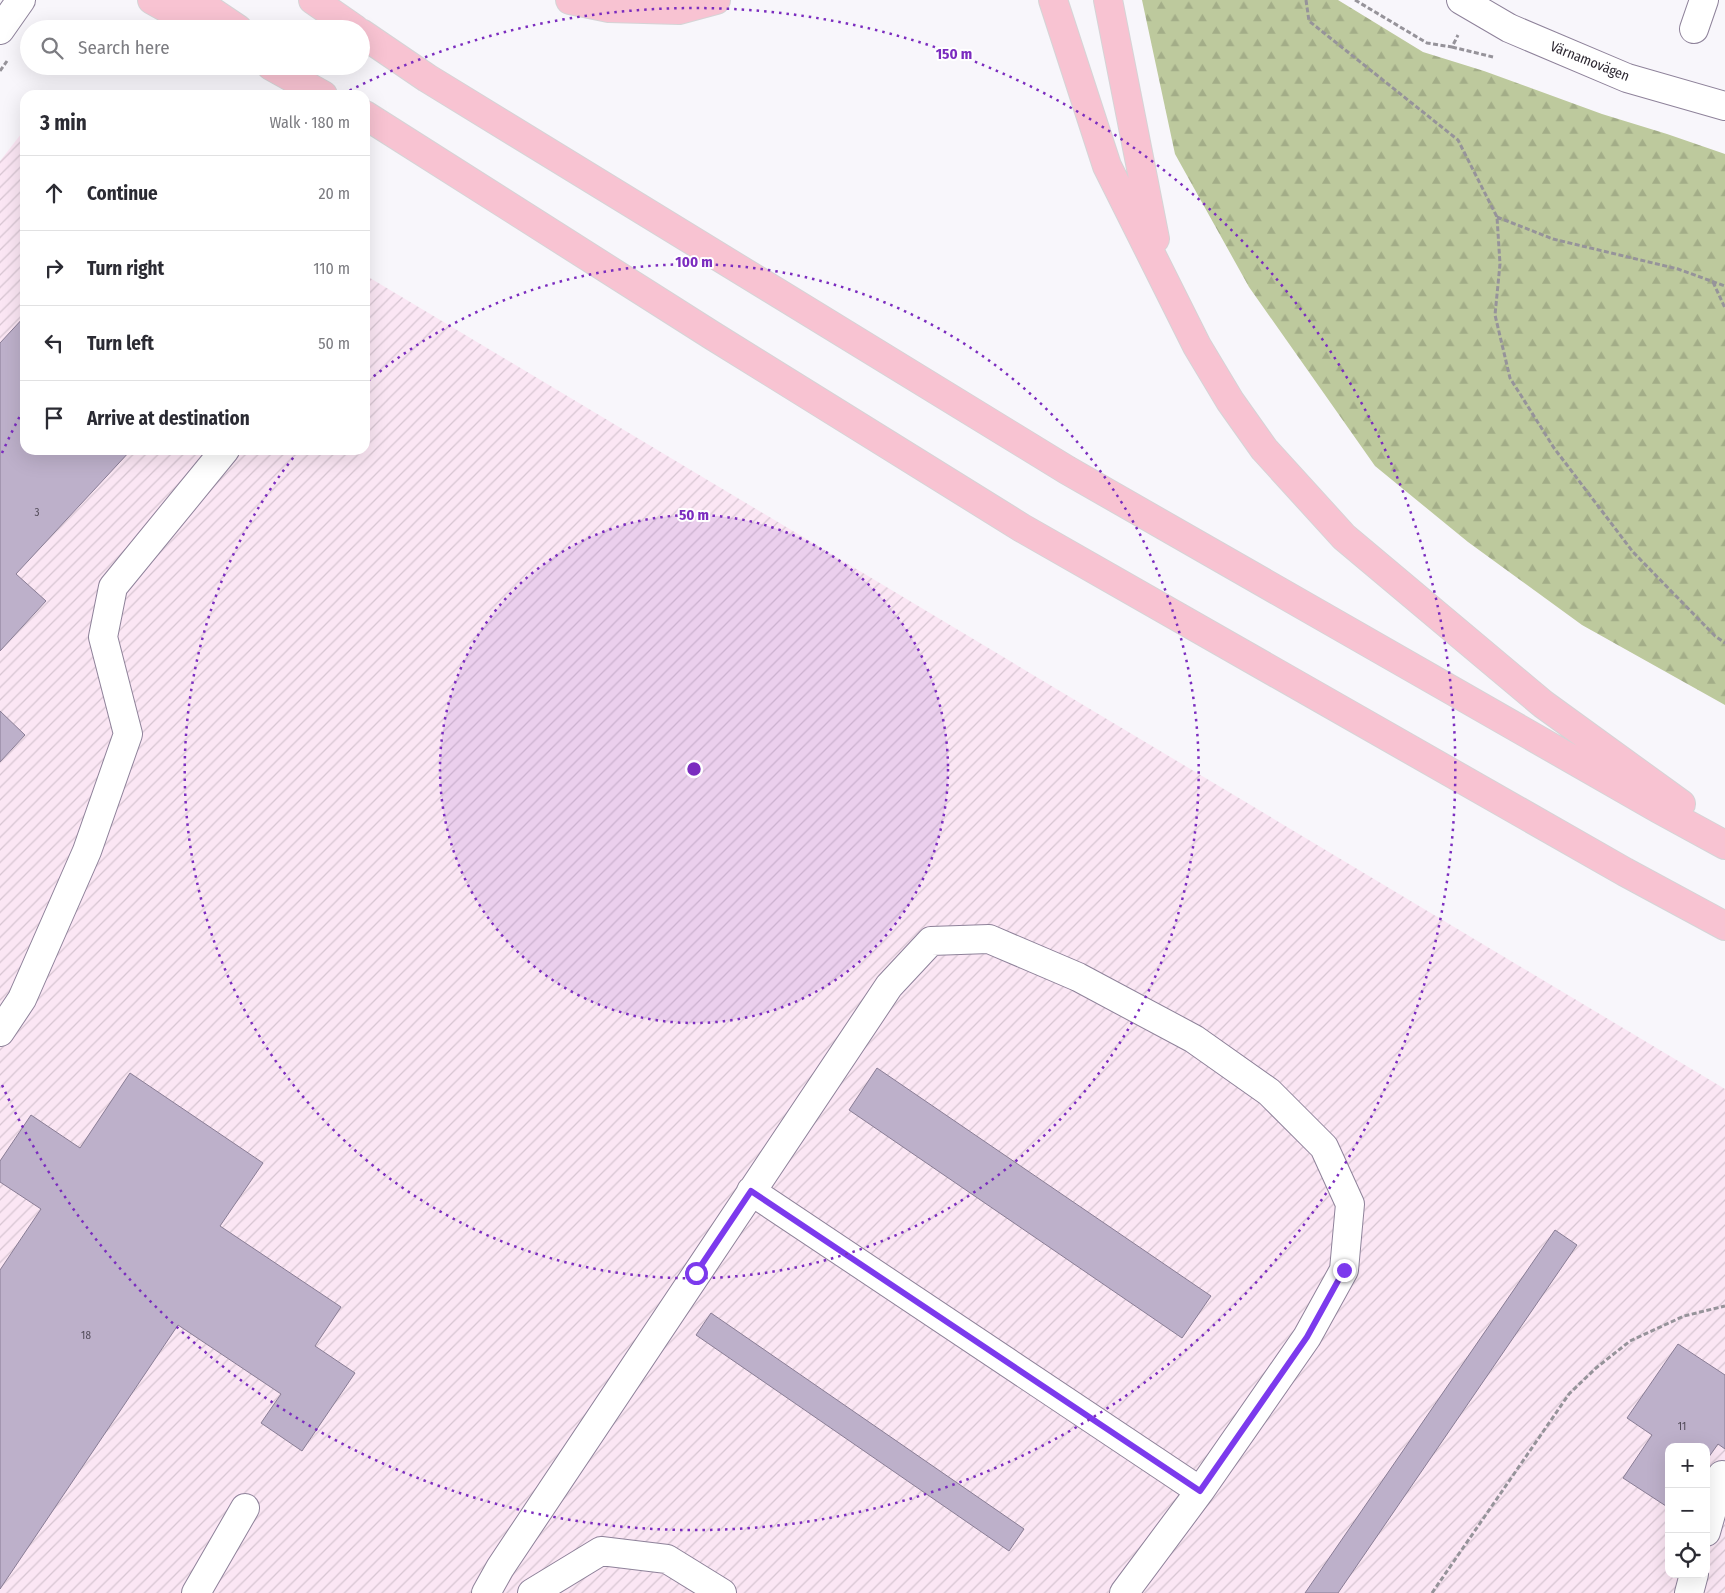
<!DOCTYPE html>
<meta charset="utf-8">
<style>
body{margin:0;font-family:"Fira Sans Condensed",sans-serif;background:#f7f7f7;color:#2b2b33}
.controls{position:absolute;right:15px;bottom:15px;display:grid;overflow:hidden;border-radius:10px;box-shadow:0 5px 20px #0002}
.controls button{width:45px;height:45px;display:grid;place-items:center;padding:0;border:0;border-bottom:1px solid #e1e1e2;background:#fff;color:#2b2b33;font:25px sans-serif}
.stop{position:absolute;width:15px;height:15px;margin:-11px;border:4px solid #7c3aed;border-radius:50%;background:#fff}
.stop.end{background:#7c3aed;border-color:#fff;box-shadow:0 1px 5px #0008}
.list{margin:0;padding:0;list-style:none}
h2{display:flex;justify-content:space-between;align-items:center;height:65px;margin:0;padding:0 20px;font-size:21px}
h2 small{font-size:16px;font-weight:400;color:#7c7c81}
.list li{display:grid;grid-template-columns:32px 1fr auto;gap:15px;align-items:center;box-sizing:border-box;height:75px;padding:0 20px;border-top:1px solid #e1e1e2}
.list b{display:block;font-size:19px;white-space:nowrap}
.list em{font-size:16px;font-style:normal;color:#7c7c81}
.icon{flex:none;width:28px;height:28px;fill:none;stroke:currentColor;stroke-width:2;stroke-linecap:round;stroke-linejoin:round}
.map{position:relative;flex:none;width:1725px;height:1593px;overflow:hidden}
.search{position:absolute;background:#fff;box-shadow:0 5px 20px #0002;left:20px;top:20px;width:350px;height:55px;display:flex;align-items:center;gap:12px;box-sizing:border-box;padding:0 18px;border-radius:28px;color:#7c7c81;font-size:19px}
.panel{position:absolute;background:#fff;box-shadow:0 5px 20px #0002;left:20px;top:90px;width:350px;height:365px;border-radius:15px}
.map>svg:first-child{display:block}
</style>
<div class="map">
<svg width="1725" height="1593" viewBox="0 0 1725 1593">
<defs>
<pattern id="industrial-furrows" width="10" height="10" patternUnits="userSpaceOnUse" patternTransform="scale(1.25)"><rect width="10" height="10" fill="#fbe6f4"/><path d="M-1 1l2-2M0 10L10 0M9 11l2-2" fill="none" stroke="#d7c5d2"/></pattern>
<pattern id="forest-firs" width="22" height="20" patternUnits="userSpaceOnUse" patternTransform="scale(1.25)"><rect width="22" height="20" fill="#bdc99d"/><path d="M5 1l3.5 6h-7zM16 11l3.5 6h-7z" fill="#a3ad88"/></pattern>
</defs>
<rect width="100%" height="100%" fill="#f8f6fb"/>
<path fill="url(#industrial-furrows)" fill-rule="evenodd" d="M25,129V450H365V275L1725,1089V1593H0V161ZM1669,1447H1706V1574H1669Z"/>
<path fill="url(#forest-firs)" d="M1142,0H1338L1423,52L1484,71L1602,114L1667,134L1725,154V705L1582,625L1468,542L1375,466L1249,287L1175,154Z"/>
<path fill="#bdb0ca" stroke="#897d95" d="M25,316V450H131L16,574L46,601L0,651V343Z
M0,711L25,735L0,762Z
M877,1068L1211,1296L1182,1338L849,1110Z
M130,1073L263,1163L220,1226L341,1307L315,1346L355,1373L302,1451L261,1423L281,1394L178,1325L0,1589V1270L41,1209L0,1182V1161L31,1115L80,1148Z
M1555,1230L1577,1245L1338,1593H1305Z
M711,1313L1024,1529L1009,1551L696,1335Z
M1678,1344L1725,1375V1449L1718,1444L1706,1461V1447H1669V1508L1623,1478L1652,1435L1627,1418Z"/>
<g fill="none" stroke-linecap="round" stroke-linejoin="round">
<defs>
<path id="minor" d="M1461,0L1509,28L1627,78L1725,106
M1694,29L1704,0
M0,30L21,0
M0,1032L22,999L87,851L128,734L103,637L113,587L225,450
M751,1191L1200,1491
M1706,1532L1722,1475
M196,1593L245,1508
M486,1593L500,1568L889,986L931,941L989,939L1078,977L1194,1039L1269,1092L1324,1147L1350,1204L1344,1270L1307,1337L1200,1491L1124,1593
M532,1593L601,1551L667,1559L722,1593
M1689,1593L1694,1574"/>
<path id="highway" d="M152,0L204,29
M195,0L238,29
M313,0L355,29
M570,0L609,8L679,10L716,0
M1053,0L1107,166L1197,346L1230,401L1264,449L1344,537L1543,704L1681,804
M1108,0L1155,239
M361,33L427,78L1067,470L1659,809L1725,845
M271,66L323,95
M365,115L713,336L1022,528L1625,872L1725,926"/>
</defs>
<use href="#minor" stroke="#8e829a" stroke-width="30"/>
<use href="#highway" stroke="#d5d4d6" stroke-width="30"/>
<path stroke="#96939a" stroke-width="3" stroke-dasharray="5 2.5" stroke-linecap="butt" d="M1306,0L1309,21L1458,140L1497,217L1500,264L1495,315L1510,378L1554,448L1633,552L1715,636L1725,643
M1355,0L1427,43L1452,47L1458,35
M1452,47L1493,57
M0,71L7,61
M1497,217L1553,239L1678,269L1725,286
M1713,282L1725,308
M1432,1593L1569,1394L1596,1368L1630,1341L1684,1316L1725,1306"/>
<use href="#minor" stroke="#fff" stroke-width="28"/>
<use href="#highway" stroke="#f8c3d2" stroke-width="28"/>
</g>
<g fill="none" stroke-linecap="round" stroke-linejoin="round">
<path stroke="#7c3aed" stroke-width="6" d="M696,1273L751,1191L1200,1491L1307,1337L1344,1270"/>
</g>
<circle cx="694" cy="769" r="254" fill="#7b2cbf" fill-opacity=".12"/>
<g fill="none" stroke="#7b2cbf" stroke-width="2.5" stroke-dasharray="2.5 5">
<circle cx="694" cy="769" r="254"/>
<path d="M368 381A507 507 0 1 1 297 453"/>
<path d="M2 453A761 761 0 0 1 22 412M343 94A761 761 0 1 1 2 1085"/>
</g>
<g text-anchor="middle" stroke-width="4" stroke-linejoin="round" paint-order="stroke">
<g font-size="11" fill="#524b59">
<text x="37" y="516">3</text>
<text x="86" y="1339">18</text>
<text x="1682" y="1430">11</text>
</g>
<g font-size="14" fill="#2e2933" stroke="#fff">
<text transform="translate(1590 61) rotate(22)" y="5">Värnamovägen</text>
</g>
</g>
<circle cx="694" cy="769" r="8" fill="#7b2cbf" stroke="#fff" stroke-width="2.5"/>
<g font-size="15" text-anchor="middle" font-weight="bold" fill="#7b2cbf" stroke="#fff" stroke-width="4" stroke-linejoin="round" paint-order="stroke">
<text x="954" y="59">150 m</text>
<text x="694" y="267">100 m</text>
<text x="694" y="520">50 m</text>
</g>
</svg>
<div class="controls">
<button>+</button>
<button>−</button>
<button><svg class="icon" aria-label="locate" viewBox="0 0 24 24"><circle cx="12" cy="12" r="6"/><path d="M12 2v4M12 18v4M2 12h4M18 12h4"/></svg></button>
</div>
<div class="stop" style="left:696px;top:1273px"></div>
<div class="stop end" style="left:1344px;top:1270px"></div>
<div class="search"><svg class="icon" aria-label="search" viewBox="0 0 24 24"><circle cx="10" cy="10" r="6"/><path d="M15 15l6 6"/></svg>Search here</div>
<section class="panel">
<h2>3 min<small>Walk · 180 m</small></h2>
<ul class="list">
<li><svg class="icon" aria-label="ahead" viewBox="0 0 24 24"><path d="M12 20V5M6 11l6-6 6 6"/></svg><div><b>Continue</b></div><em>20 m</em></li>
<li><svg class="icon" aria-label="right" viewBox="0 0 24 24"><path d="M7 20v-9h11M14 6l5 5-5 5"/></svg><div><b>Turn right</b></div><em>110 m</em></li>
<li><svg class="icon" aria-label="left" viewBox="0 0 24 24"><path d="M17 20v-9H6M10 6l-5 5 5 5"/></svg><div><b>Turn left</b></div><em>50 m</em></li>
<li><svg class="icon" aria-label="arrive" viewBox="0 0 24 24"><path d="M6 21V4h12l-3 4 3 4H6"/></svg><div><b>Arrive at destination</b></div></li>
</ul>
</section>
</div>
